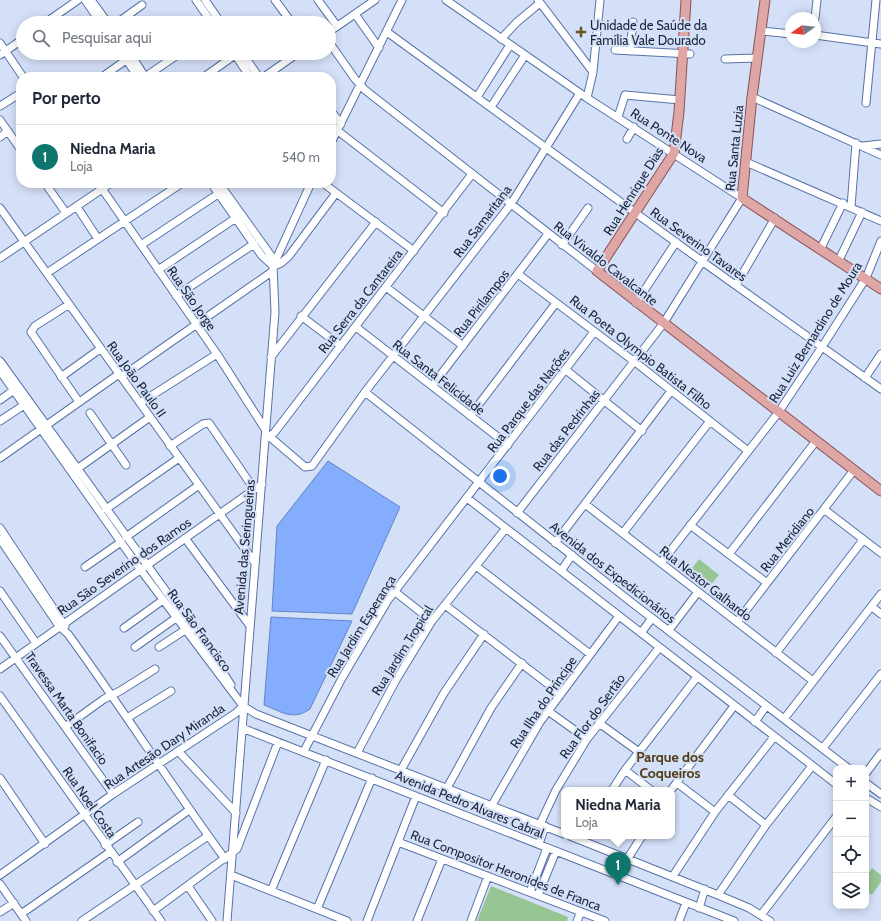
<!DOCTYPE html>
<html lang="pt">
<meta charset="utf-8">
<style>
body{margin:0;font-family:Cabin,sans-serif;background:#f6f6f7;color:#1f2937}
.controls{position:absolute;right:12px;bottom:12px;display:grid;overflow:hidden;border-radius:8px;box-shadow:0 2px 10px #0003}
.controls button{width:36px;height:36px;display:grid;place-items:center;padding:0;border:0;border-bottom:1px solid #e0e1e3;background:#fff;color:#1f2937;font:20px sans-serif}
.compass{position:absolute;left:785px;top:12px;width:36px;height:36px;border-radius:50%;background:#fff;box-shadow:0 2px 10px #0003;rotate:256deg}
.you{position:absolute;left:500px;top:476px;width:14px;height:14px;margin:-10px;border:3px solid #fff;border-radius:50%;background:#1a73e8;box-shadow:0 0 0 6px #1a73e833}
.badge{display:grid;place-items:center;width:26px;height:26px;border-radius:50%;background:#0f766e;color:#fff;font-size:13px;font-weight:700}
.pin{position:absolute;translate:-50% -33px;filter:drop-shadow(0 1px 2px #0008)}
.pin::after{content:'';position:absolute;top:21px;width:14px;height:12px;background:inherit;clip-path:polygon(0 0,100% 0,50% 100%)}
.popup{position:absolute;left:561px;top:787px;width:114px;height:52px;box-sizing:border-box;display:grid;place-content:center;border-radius:8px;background:#fff;filter:drop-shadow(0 1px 3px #0005);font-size:13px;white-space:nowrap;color:#747a83}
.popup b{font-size:15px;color:#1f2937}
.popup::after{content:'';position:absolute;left:50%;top:100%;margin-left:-8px;border:8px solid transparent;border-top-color:#fff}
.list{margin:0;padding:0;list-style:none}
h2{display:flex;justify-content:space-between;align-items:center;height:52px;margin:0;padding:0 16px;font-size:17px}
h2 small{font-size:13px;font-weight:400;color:#747a83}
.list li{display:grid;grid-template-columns:26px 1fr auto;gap:12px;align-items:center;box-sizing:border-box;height:64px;padding:0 16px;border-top:1px solid #e0e1e3}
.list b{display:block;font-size:15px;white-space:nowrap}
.list p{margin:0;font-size:13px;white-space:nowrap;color:#747a83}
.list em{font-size:13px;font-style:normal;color:#747a83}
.icon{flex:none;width:22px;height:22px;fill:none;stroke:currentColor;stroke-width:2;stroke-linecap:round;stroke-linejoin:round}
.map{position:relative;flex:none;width:881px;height:921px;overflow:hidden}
.search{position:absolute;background:#fff;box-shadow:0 2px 10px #0003;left:16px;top:16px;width:320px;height:44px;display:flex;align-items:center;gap:10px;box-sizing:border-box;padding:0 14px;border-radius:22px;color:#747a83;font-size:15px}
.panel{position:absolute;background:#fff;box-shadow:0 2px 10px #0003;left:16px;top:72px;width:320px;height:116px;border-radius:16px}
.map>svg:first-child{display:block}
</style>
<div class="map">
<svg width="881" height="921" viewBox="0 0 881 921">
<rect width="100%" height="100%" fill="#d4e0f8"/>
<path fill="#97c694" d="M699,559L719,575L709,587L690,571Z
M872,868L881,875V882L872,895L866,891V877Z
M491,886L568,917L567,921H477Z"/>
<path fill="#84adfe" stroke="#6484c4" d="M328,461L400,507L352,614L272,611L277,526Z
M271,617L352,621L310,709C293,721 282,712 264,705Z"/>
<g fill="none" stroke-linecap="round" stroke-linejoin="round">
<defs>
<path id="minor" d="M85,0L101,23
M91,0L108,23
M196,0L212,23
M205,0L221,23
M275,0L292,23
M318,0L337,26
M446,0L587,98L742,198L663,324L517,513
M538,0L593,72
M355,14L379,48
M815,18L817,0
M45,23L78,0
M117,23L142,5
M761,31L791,34
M329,32L375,0
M387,32L703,262L881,389
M815,35L881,44
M501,39L517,22L540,3
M329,42L355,79L365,90L597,271
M0,43L23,77
M615,50L690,54
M630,51L633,22
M122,53L138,77
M130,53L145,77
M234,53L250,77
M242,53L259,77
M0,55L23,39
M725,59L757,58
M102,77L126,60
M145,77L180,53
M204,77L235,55
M264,77L298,53
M477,97L510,45
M752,97L881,155
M587,98L593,72L600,0
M866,103L876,0
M0,106L21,93
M491,107L525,55
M331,111L341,124
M618,117L625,95L680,100
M0,120L21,150
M338,131L444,213
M0,137L8,131
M627,139L634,127
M331,143L402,0
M863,146L881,144
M746,162L881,221
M45,183L66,213
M98,183L217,354L265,429
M211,183L262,256L273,266
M219,183L277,264
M323,183L414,251
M77,207L98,239
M851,207L856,143
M0,208L255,563
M141,245L218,194
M562,245L588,208
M821,248L843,203
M0,258L111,183
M839,260L862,212
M274,266L281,263L289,256L336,193
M158,270L236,218
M47,273L182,183
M518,274L635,362L748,451
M736,285L775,218
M386,287L463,346
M176,296L254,244
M636,303L676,242
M68,305L35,326L31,332L79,402
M301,316L341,346
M356,327L508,445
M271,357L376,222
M0,361L212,655L231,685
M566,370L642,431
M0,371L140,569L243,706L256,714L564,834
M61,377L100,349
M121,377L273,271
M865,378L881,354
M432,386L548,234
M365,392L631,602L848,768
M0,400L14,390
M140,403L217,354
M90,413L126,465
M470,416L556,303
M0,421L24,405
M270,437L305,467L312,466L365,392L511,204L580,93
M266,439L274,433L472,174
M170,446L203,424L209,423L254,489
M0,458L119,374
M77,469L150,417
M467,498L836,784
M585,504L813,681
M106,509L179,458
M825,510L881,553
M690,525L767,583
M0,528L65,626
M623,533L710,421
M126,537L199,485
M185,538L250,626
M0,539L59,626L68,634C122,708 171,785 225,859
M555,543L671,391
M729,554L816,441
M661,563L778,413L822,347L866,278L881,241
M476,566L590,654
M85,567L121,542
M561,571L572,555
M0,591L36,643
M394,591L432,621
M445,605L561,694
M872,607L881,614
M737,622L854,470
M124,628L163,600
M669,630L698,592
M641,633L652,618
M0,636L113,794
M135,647L176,618
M159,647L185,630
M776,653L863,540
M0,669L262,484
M0,696L161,921
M548,711L587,739
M127,718L171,691
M784,719L881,594
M755,722L766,706
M599,723L639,752
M65,727L104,699L120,691L155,669
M242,728L734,921
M823,748L881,674
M304,751L342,678L388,600L594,332
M179,752L236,813
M357,753L396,680L432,621L506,528
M401,770L444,693L484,634
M625,770L651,790
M866,773L881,753
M0,778L45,844
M677,783L715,812
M866,783L881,794
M447,788L491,708L522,663
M612,790L625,770L697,677
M671,790L734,706
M728,795L766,825
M866,798L881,807
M492,805L540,722L619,616
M540,824L556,790L587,739L659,648
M570,836L718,895L749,908L770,921
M398,842L605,921
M539,844L545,826
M105,845L138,822
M628,858L642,836
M117,862L189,810
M0,875L113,794L236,713L243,706
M231,875L347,921
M673,876L715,812L774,737
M0,884L26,921
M188,886L212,921
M271,891L326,760
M530,892L547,848
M538,895L556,851
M718,895L766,825L812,766
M699,908L705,889
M317,909L372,778
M153,911L237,849L278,742
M0,912L14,903
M21,914L110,852
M761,915L836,817
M82,921L208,836
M227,921L275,312L273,266L311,183
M367,921L416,796
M417,921L442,859
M471,921L488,876
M577,921L581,912
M679,921L686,903"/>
<path id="major" d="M686,0L679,112L674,153L597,271L881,491
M765,0L752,97L742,198L881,289"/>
</defs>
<use href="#minor" stroke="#5873a8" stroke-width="9"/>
<use href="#major" stroke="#8b5258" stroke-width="11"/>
<use href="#minor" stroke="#fff" stroke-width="7"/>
<use href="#major" stroke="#dea6a4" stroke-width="9"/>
</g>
<path fill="#6c5425" stroke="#d4e0f8" stroke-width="1.5" d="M579 26h4v4h4v4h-4v4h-4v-4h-4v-4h4z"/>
<g text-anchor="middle" stroke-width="4" stroke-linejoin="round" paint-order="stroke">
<g font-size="13" fill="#1a253b" stroke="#d4e0f8" text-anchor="start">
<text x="590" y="30">Unidade de Saúde da<tspan x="590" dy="15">Família Vale Dourado</tspan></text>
</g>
<g font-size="13" fill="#1a253b" stroke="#d4e0f8">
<text transform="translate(669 135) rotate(33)" y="5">Rua Ponte Nova</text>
<text transform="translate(734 148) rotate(-84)" y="5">Rua Santa Luzia</text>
<text transform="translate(633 191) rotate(-58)" y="5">Rua Henrique Dias</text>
<text transform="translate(482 221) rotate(-53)" y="5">Rua Samaritana</text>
<text transform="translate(699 244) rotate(36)" y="5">Rua Severino Tavares</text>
<text transform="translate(606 263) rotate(38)" y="5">Rua Vivaldo Cavalcante</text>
<text transform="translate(192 298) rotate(55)" y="5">Rua São Jorge</text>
<text transform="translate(360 301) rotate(-52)" y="5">Rua Serra da Cantareira</text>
<text transform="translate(481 303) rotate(-52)" y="5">Rua Pirilampos</text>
<text transform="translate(815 332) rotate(-58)" y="5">Rua Luiz Bernardino de Moura</text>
<text transform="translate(641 352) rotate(38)" y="5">Rua Poeta Olympio Batista Filho</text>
<text transform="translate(439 377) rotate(38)" y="5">Rua Santa Felicidade</text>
<text transform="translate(137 379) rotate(54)" y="5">Rua João Paulo II</text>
<text transform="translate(528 400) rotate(-53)" y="5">Rua Parque das Nações</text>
<text transform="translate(566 430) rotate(-52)" y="5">Rua das Pedrinhas</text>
<text transform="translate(787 539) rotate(-52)" y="5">Rua Meridiano</text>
<text transform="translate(244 547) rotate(-85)" y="5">Avenida das Seringueiras</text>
<text transform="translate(124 566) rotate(-35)" y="5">Rua São Severino dos Ramos</text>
<text transform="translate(613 572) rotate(38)" y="5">Avenida dos Expedicionários</text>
<text transform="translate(706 583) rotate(38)" y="5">Rua Nestor Galhardo</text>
<text transform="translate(361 626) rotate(-58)" y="5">Rua Jardim Esperança</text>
<text transform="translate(200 630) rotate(54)" y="5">Rua São Francisco</text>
<text transform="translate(402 650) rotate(-58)" y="5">Rua Jardim Tropical</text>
<text transform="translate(543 702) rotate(-56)" y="5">Rua Ilha do Príncipe</text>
<text transform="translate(67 708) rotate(55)" y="5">Travessa Marta Bonifacio</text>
<text transform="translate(592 716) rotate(-54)" y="5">Rua Flor do Sertão</text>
<text transform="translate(164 746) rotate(-34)" y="5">Rua Artesão Dary Miranda</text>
<text transform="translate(90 802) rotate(55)" y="5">Rua Noel Costa</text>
<text transform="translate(470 804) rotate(22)" y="5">Avenida Pedro Alvares Cabral</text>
<text transform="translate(506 870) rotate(21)" y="5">Rua Compositor Heronides de Franca</text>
</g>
<g font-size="14" font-weight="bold" fill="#513e18" stroke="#d4e0f8">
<text x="670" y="762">Parque dos<tspan x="670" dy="16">Coqueiros</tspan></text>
</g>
</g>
</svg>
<div class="controls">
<button>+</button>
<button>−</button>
<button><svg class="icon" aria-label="locate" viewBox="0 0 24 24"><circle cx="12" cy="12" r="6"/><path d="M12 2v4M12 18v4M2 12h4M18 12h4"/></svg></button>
<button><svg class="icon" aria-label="layers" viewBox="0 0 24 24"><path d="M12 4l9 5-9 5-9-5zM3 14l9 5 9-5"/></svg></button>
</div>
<svg class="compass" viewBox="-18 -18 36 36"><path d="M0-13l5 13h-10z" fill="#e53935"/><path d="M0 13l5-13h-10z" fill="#747a83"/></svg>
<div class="you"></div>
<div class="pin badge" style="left:618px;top:885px">1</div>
<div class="popup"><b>Niedna Maria</b>Loja</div>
<div class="search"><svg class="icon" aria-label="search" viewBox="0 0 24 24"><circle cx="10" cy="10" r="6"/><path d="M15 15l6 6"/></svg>Pesquisar aqui</div>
<section class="panel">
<h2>Por perto<small></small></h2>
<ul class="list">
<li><span class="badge">1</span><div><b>Niedna Maria</b><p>Loja</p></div><em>540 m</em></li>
</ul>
</section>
</div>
